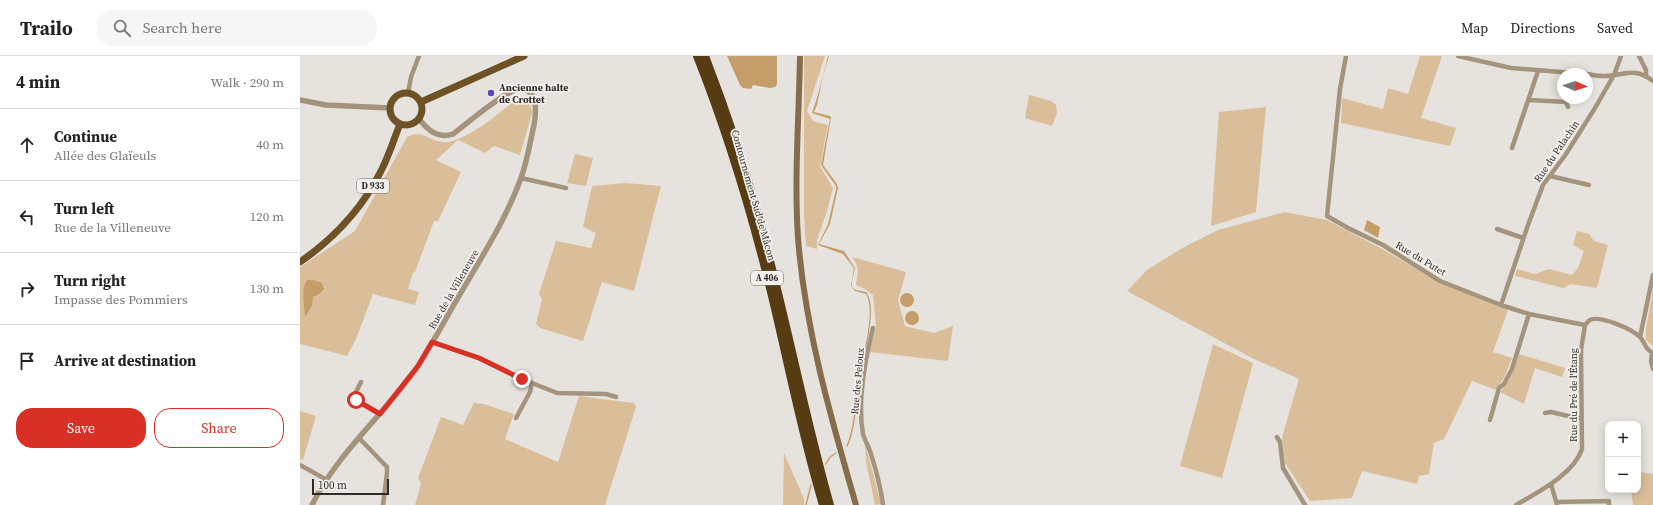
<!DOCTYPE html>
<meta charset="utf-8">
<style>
body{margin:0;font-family:"Source Serif 4",serif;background:#f6f6f6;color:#222}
.controls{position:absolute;right:12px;bottom:12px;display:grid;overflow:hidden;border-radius:8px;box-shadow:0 2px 10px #0003}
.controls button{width:36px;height:36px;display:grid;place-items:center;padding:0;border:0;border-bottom:1px solid #e0e0e0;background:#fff;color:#222;font:20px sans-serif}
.compass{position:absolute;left:1257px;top:12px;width:36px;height:36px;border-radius:50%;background:#fff;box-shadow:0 2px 10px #0003;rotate:92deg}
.scale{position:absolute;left:12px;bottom:10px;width:77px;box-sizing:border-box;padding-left:4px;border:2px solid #2e2c2b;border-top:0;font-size:11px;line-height:14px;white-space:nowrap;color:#2e2c2b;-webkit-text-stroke:3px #f3f0eb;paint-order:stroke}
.stop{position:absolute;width:12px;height:12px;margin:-9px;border:3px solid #d93025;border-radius:50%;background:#fff}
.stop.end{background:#d93025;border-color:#fff;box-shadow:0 1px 4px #0008}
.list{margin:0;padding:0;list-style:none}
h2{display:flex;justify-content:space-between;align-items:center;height:52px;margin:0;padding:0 16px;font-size:17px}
h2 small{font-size:13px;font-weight:400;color:#767676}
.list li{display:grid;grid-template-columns:26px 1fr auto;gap:12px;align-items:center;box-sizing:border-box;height:72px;padding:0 16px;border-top:1px solid #e0e0e0}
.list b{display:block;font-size:15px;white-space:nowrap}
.list p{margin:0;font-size:13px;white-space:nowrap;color:#767676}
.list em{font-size:13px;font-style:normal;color:#767676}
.actions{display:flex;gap:8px;padding:12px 16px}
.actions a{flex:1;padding:9px 0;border:1px solid #d93025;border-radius:16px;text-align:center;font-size:14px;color:#d93025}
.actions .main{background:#d93025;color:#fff}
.icon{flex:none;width:22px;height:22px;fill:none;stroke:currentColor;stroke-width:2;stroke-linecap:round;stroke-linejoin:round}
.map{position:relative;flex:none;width:1353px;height:449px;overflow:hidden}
header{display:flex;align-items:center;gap:24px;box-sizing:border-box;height:56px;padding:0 20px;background:#fff;border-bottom:1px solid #e0e0e0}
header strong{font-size:19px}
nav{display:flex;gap:22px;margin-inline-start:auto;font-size:14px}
.search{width:280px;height:36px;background:#f6f6f6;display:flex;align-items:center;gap:10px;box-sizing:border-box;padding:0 14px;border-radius:16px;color:#767676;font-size:15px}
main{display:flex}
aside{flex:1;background:#fff}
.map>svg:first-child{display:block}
</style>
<header>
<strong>Trailo</strong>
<div class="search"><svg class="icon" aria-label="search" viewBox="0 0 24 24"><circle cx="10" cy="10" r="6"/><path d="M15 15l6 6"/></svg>Search here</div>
<nav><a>Map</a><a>Directions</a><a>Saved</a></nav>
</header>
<main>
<aside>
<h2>4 min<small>Walk · 290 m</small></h2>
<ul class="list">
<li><svg class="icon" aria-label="ahead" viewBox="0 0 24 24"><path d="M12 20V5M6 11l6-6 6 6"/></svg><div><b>Continue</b><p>Allée des Glaïeuls</p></div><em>40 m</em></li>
<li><svg class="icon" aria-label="left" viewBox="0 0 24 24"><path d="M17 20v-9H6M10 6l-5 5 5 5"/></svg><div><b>Turn left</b><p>Rue de la Villeneuve</p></div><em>120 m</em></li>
<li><svg class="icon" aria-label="right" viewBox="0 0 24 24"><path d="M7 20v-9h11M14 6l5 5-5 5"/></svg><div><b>Turn right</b><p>Impasse des Pommiers</p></div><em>130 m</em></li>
<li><svg class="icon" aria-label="arrive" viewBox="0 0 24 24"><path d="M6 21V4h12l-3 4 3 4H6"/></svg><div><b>Arrive at destination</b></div></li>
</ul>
<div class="actions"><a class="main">Save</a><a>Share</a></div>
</aside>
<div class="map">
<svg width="1353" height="449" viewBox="0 0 1353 449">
<rect width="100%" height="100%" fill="#e6e3de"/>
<path fill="#dabe9a" d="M504,0H525L507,55L513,65L528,69L520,110L533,132L527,155L517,184V193L506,190L504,160Z
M1120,0H1142L1121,62L1156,72L1150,90L1041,67L1042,42L1083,53L1088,32L1108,38Z
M729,39L751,45L756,49L757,57L752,70L725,62Z
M221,40L231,50L232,57L220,99L194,90L185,97L158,84L136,104L161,116L138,165H134L115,216L113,217L108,233L119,236L115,249L73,238L56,283L47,300L0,288V211L55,175L107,81C124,72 131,88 148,86C172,82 202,54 221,40Z
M966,51L956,156L911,170L919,56Z
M275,98L293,102L286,130L267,127Z
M326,127L361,130L334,235L302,226L283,285L240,272L236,268L242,243L239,238L256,185L291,192L296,177L283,171L292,130Z
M985,156L1027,164L1086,195L1138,226L1208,254L1193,296L1212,302L1205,320L1196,334L1172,325L1144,383L1134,387L1129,418L1119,420L1117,428L1062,415L1052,442L1010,445L985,407L982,381L999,323L954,303L827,235L847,214L884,191L918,174Z
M1277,175L1289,178L1294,185L1308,189L1297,232L1271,228L1263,232L1215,220L1217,213L1235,218L1249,213L1272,219L1278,212L1284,195L1273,189Z
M552,201L606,216L598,244L605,270L634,277L653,270L648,305L569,296L576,272L573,239L565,233L556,229C557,215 561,214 552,201Z
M1353,234V290L1346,284V272Z
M913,288L953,307L922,422L880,410Z
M1219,298L1265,312L1262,321L1235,312L1224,348L1200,336C1211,324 1215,313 1219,298Z
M279,340L334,347L336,351L305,449H115L121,427L118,422L141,361L163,369L174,347L184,348L214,358L205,383L258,406Z
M0,355L16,360L3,404L0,403Z
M565,387L579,440L581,448L575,449L566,406Z
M484,397L504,443V449H483Z
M1338,416L1353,418V449H1333L1331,434H1338Z"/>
<path fill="#c59d69" d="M427,0H477V28L475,31L470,32L453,29L451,33L443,32L440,29Z
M528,0H529L523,20L517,49L514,56L530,60L531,62L523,109L537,128L538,132L530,168L519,188L544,195L555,212L552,225V231L556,234L566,236C578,250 565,296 561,313C560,324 559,336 557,347H555C557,337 558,327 560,317C563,297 576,255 566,238L555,235L551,230L554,212L543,198L518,189L528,168L536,133V130L521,109L530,63L512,57C519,38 523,19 528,0Z
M1067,164L1080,171L1078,182L1064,174Z
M7,224H13L22,227L24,233L19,238L13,241L12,250L5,261C5,251 0,232 7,224Z
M600 244a7 7 0 1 1 14 0a7 7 0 1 1-14 0Z
M605 262a7 7 0 1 1 14 0a7 7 0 1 1-14 0Z"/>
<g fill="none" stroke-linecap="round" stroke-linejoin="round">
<path stroke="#c59d69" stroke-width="1.5" d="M547,390C554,376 553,363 557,347
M526,408L530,401L536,397
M506,449L511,429"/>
<path stroke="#a4937d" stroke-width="4.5" d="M1046,0L1040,33L1027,160L1048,172L1083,189L1140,225L1201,249L1229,258L1285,269C1287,267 1288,265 1290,264C1300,259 1332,273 1340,281C1346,287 1344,293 1353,297
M1158,0L1211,12L1286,18
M1339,0L1346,14V20
M1287,18C1292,19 1298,20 1303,20C1324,20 1334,10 1353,25
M108,37L111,21L119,0
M1229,44L1266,46L1268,51
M1212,92L1238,15
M1250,120L1289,129
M221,122L266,132
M1197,173L1223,182
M1201,249L1228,169L1243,129L1266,98L1295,52L1314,19L1321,0
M573,272C565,304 557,345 563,378C565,385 569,391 571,398C576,414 581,432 583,449
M1340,281L1353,219
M132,286L179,302L222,323L257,337L306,338L316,341
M1352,297L1351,305L1353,313
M61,326L54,340L56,344L80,358
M1245,357L1251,356L1281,363
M216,362L230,336L232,327
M1190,364L1199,332L1204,328L1212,313L1229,258
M977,381L980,386L983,412L1005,449
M59,382L87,411V417L83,449
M0,409L27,424
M1251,428L1257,449
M1256,446L1309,445V449
M1216,449C1238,436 1274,418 1282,393L1281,294L1285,269"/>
<path stroke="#a4937d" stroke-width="5.5" d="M0,44L26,49L90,52
M12,449C38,396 85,358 118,310C132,289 143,267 156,245C179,205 205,166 221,122C227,105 230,87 234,69C236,57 239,33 220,33C207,33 165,69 153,78C137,83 128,74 119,63"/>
<path stroke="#856c4b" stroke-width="6" d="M500,0C499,61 494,122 498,182C505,273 531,362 556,449"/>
<path stroke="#6f5126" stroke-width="7" d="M90 53a16 16 0 1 1 32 0a16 16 0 1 1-32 0Z
M121,46L224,0
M0,206C36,181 63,152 82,113C89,99 94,83 100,68"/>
<path stroke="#563b13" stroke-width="8" d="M397,0C428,78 452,158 472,240C489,310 502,380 523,449
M405,0C431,67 453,135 470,205C491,286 507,368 530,449"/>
</g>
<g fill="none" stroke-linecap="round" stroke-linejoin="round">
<path stroke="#d93025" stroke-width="5" d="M56,344L80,358L118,310L132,286L179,302L222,323"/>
</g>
<circle fill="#5645bd" stroke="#f3f0eb" stroke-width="1.5" cx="191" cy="37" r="4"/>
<g text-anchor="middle" stroke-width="3.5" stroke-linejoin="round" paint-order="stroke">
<g fill="#f3f0eb" stroke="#696765" stroke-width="1">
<rect x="57" y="123" width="32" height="14" rx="3"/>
<rect x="451" y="215" width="32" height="14" rx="3"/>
</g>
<g font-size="9" font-weight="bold" fill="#2e2c2b">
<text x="73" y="133">D 933</text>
<text x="467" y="225">A 406</text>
</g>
<g font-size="10" font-weight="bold" fill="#2e2c2b" stroke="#f3f0eb" text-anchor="start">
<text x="199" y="35">Ancienne halte<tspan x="199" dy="12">de Crottet</tspan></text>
</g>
<g font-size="10" fill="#2e2c2b" stroke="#f3f0eb">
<text transform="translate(1256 95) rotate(-56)" y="4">Rue du Palachin</text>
<text transform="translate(454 139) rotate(74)" y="4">Contournement Sud de Mâcon</text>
<text transform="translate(1121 202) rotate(31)" y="4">Rue du Putet</text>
<text transform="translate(153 233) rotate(-60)" y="4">Rue de la Villeneuve</text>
<text transform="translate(557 325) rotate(-85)" y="4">Rue des Peloux</text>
<text transform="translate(1273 339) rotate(-90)" y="4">Rue du Pré de l'Étang</text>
</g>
</g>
</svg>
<div class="controls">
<button>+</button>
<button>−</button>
</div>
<svg class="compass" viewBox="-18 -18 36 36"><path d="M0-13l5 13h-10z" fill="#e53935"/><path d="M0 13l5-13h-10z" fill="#767676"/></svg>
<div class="scale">100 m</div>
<div class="stop" style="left:56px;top:344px"></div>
<div class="stop end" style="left:222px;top:323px"></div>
</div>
</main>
